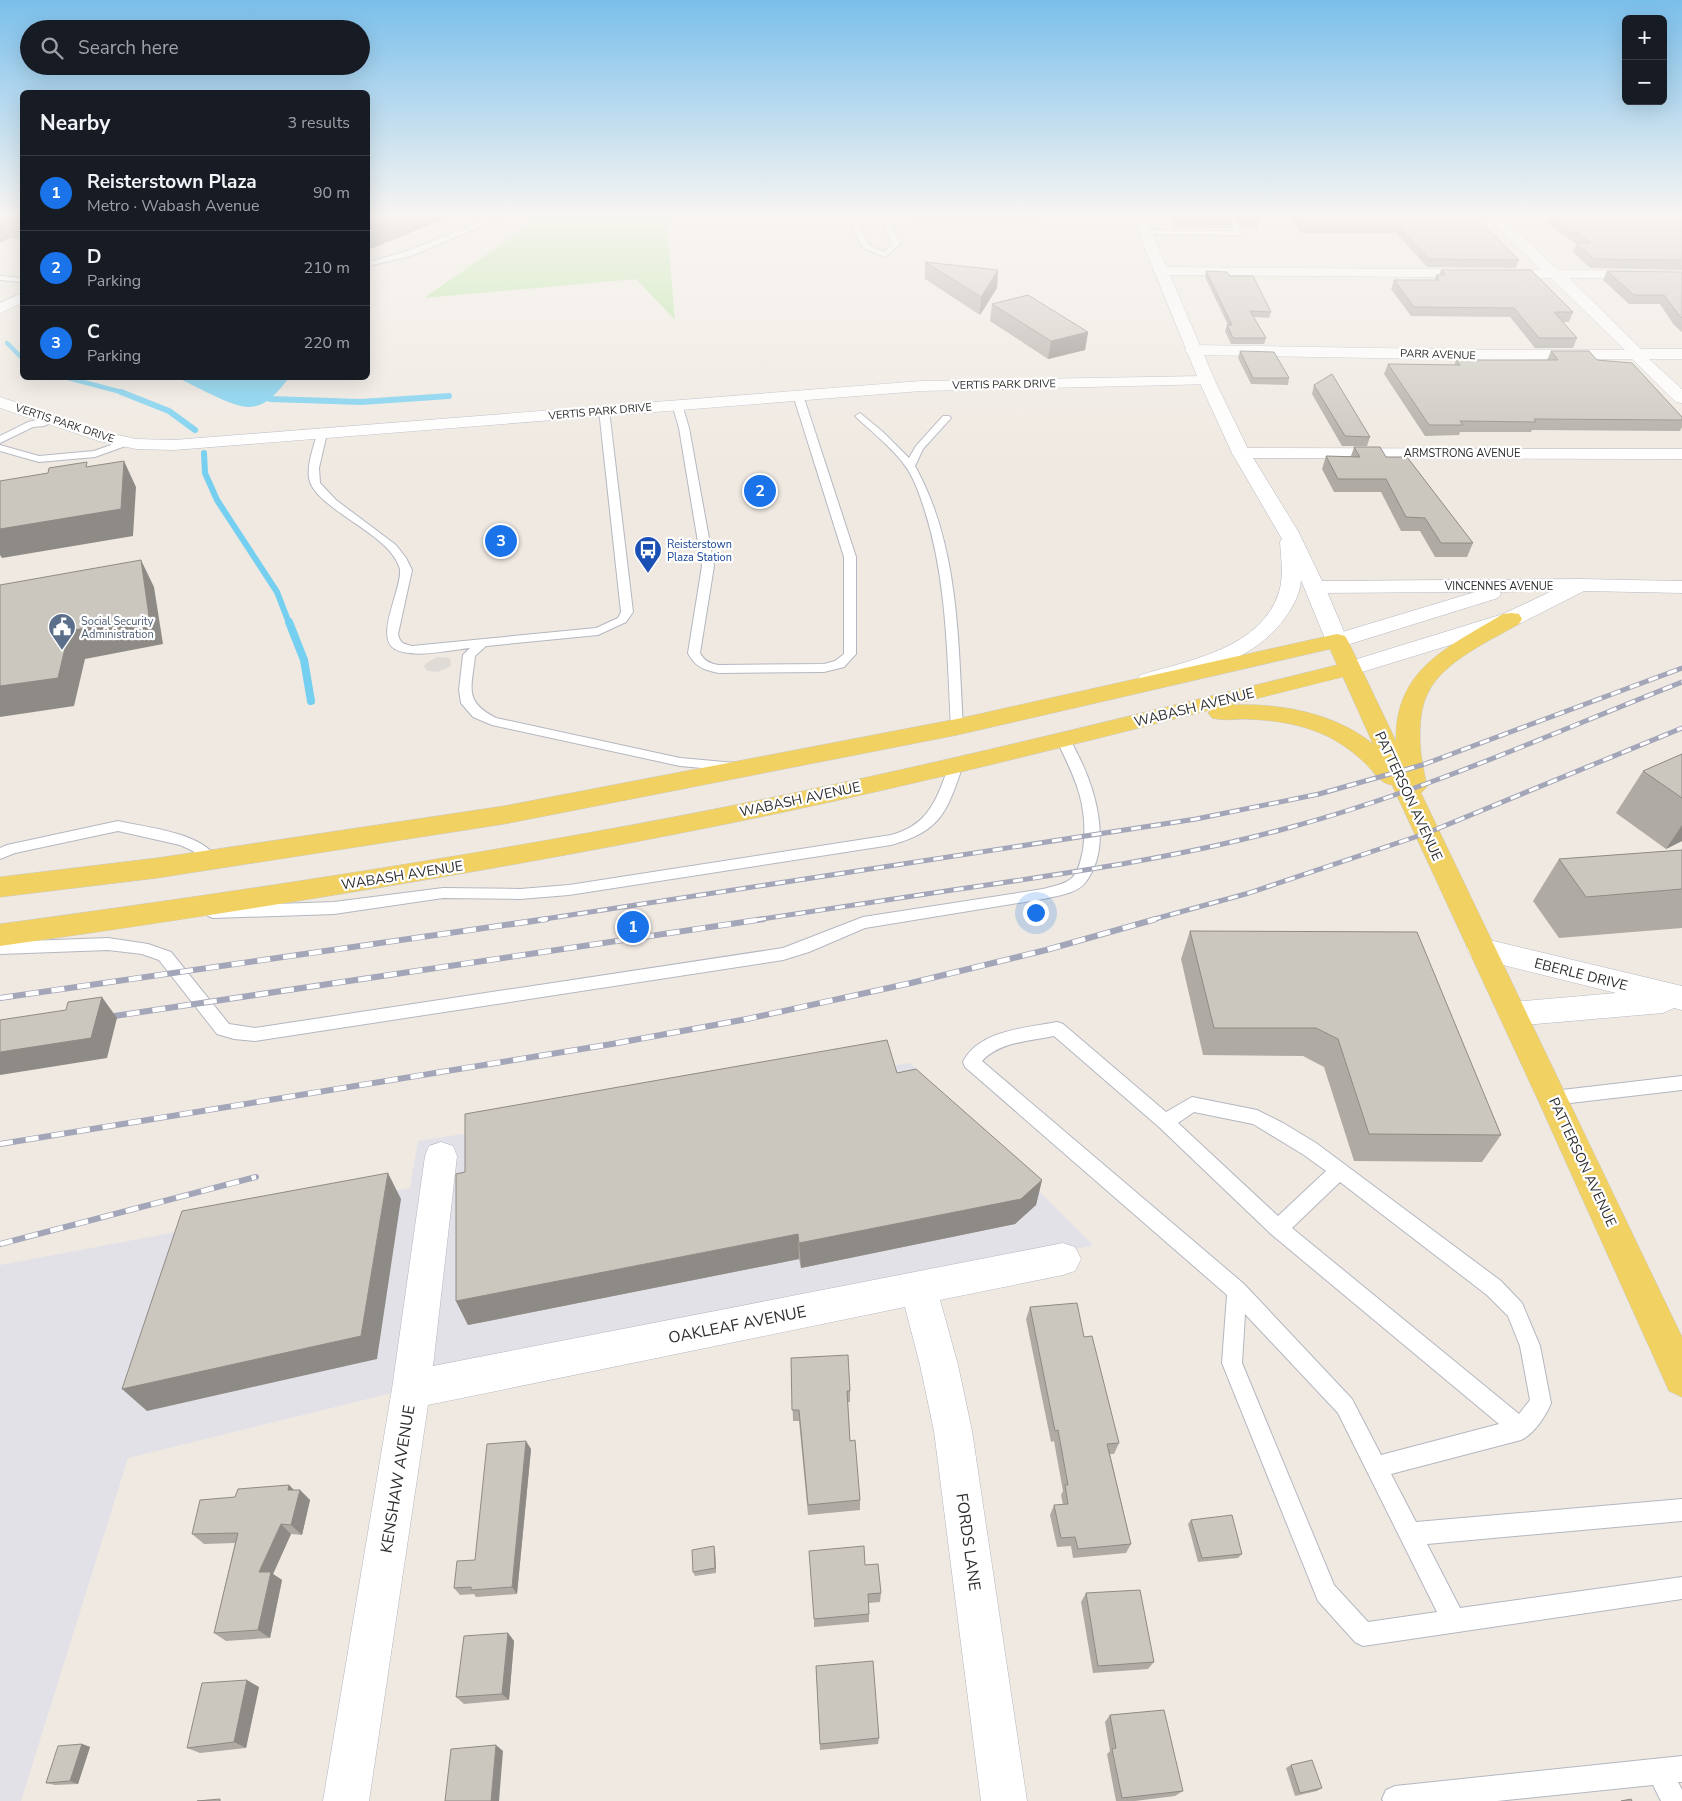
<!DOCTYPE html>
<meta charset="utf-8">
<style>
body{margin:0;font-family:"Nunito Sans",sans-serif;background:#20242c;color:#f1f3f6}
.controls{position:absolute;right:15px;top:15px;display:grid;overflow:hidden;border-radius:8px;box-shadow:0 5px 20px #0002}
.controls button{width:45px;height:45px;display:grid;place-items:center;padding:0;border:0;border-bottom:1px solid #363941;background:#171b24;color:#f1f3f6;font:25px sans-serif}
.you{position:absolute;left:1035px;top:912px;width:18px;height:18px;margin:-12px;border:4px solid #fff;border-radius:50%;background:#1a73e8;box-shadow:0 0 0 8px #1a73e833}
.badge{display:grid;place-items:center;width:32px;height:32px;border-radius:50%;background:#1a73e8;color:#fff;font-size:16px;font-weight:700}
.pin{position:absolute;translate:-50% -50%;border:2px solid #fff;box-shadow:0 1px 5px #0006}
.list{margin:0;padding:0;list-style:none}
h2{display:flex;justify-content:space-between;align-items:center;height:65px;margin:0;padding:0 20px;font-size:21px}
h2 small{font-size:16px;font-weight:400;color:#9ea1a6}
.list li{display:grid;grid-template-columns:32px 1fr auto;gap:15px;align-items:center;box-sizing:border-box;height:75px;padding:0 20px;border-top:1px solid #363941}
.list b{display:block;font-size:19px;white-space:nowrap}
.list p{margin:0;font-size:16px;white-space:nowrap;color:#9ea1a6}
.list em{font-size:16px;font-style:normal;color:#9ea1a6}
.icon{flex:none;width:28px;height:28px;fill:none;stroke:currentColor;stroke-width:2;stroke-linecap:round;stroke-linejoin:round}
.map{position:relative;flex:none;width:1682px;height:1801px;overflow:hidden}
.search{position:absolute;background:#171b24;box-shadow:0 5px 20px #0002;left:20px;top:20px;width:350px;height:55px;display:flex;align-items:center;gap:12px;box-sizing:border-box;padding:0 18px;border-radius:28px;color:#9ea1a6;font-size:19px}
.panel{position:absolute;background:#171b24;box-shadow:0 5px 20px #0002;left:20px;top:90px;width:350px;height:290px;border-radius:8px}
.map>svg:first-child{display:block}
</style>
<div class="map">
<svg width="1682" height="1801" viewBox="0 0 1682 1801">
<rect width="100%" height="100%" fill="#efe9e1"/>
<path fill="#e3e1e8" d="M910,1063L1093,1245L743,1324L412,1388L128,1458L21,1801H0V1265L410,1188L418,1141Z"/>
<path fill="#b6e59e" d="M545,214H666L675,320L636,279L424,298Z"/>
<path fill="#dfdcd8" d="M437,657L449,658L451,661V666L438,672L428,671L424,667L425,664Z"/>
<path fill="#75cff0" d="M178,378H289C279,390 268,406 250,407C233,408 194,385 178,378Z"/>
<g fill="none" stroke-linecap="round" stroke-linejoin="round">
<path stroke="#75cff0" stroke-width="4.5" d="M7,343L22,358
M68,378L125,393"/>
<path stroke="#75cff0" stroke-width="6" d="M121,392L169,411L195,430
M270,399L361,402L449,396
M204,453L205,473L217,500L277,592L289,623"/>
<path stroke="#75cff0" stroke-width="8" d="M289,622L304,660L311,701"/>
<defs>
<path id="service" d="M499,214H509L411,256L368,266V262L405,252Z
M880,214H887L900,244L885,257L863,248L850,222L853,215H859L858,222L869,245L884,252L892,244Z
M899,214H1140L1142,216L1138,218L902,216Z
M1226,214H1233L1242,233L1241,235L1145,234L1141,232L1145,230L1233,231Z
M0,276L22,278V282L0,280Z
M798,392L803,395L856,557V654L844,667L824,672L719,673C704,670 695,667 688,653L702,566L679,428L672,404L677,401L682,404L689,428L714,566L700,653C704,661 710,664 719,665L824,664L835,661L844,654V557L793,395Z
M604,407L609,410L633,612L626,622L598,635L486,646L475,656C472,688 463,701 496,718L680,758L736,763L741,764L743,767L741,770L736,771L680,766L492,725L473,717L461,703L459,690L463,655L470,648C451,650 411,659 395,649C374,638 402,589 400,570C400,567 397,562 396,560C381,531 313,506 309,478C307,463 314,447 317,433L319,431H325L327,433L319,468L320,483L336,500L396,545L406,558L412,570L398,634C400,643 403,644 412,646L596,628L618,618L621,612L599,410Z
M860,413L883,432L909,458L916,446L943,416H949L951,418L923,449L915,466C959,545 958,639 963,727L962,730H952L951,727C947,653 947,579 924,508C919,493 913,475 903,463C890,446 872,432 857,418L855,416Z
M50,417L53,418V422L44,426L33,427L0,443V436L28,422Z
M128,439L131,440V444L95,457L39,462L0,451V445L39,456L94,451Z
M1063,735C1071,737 1074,748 1078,755C1096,790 1113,848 1085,883C1076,894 1056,896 1043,899L865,928L809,952L783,960L255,1041L234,1039L217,1034L159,960L142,954L108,950L0,954V942L108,938L148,944L171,952L229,1024L255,1028L783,948L863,917L1043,889C1053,886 1064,885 1072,878C1079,871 1081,859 1083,850C1089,805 1075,778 1056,739Z
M956,761L961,762L963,765C947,812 941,831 891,845L569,895L520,899L443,898L334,914L213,918L208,916L205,912L208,908L213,906L334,902L443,888L520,889L569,885L891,835C929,825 937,799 949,765L951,762Z
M118,821C148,828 202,832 218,860L216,864L211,865L206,864L193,851L180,845L118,831L15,853L0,859V848L7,845Z
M1057,1022L1063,1024L1166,1112L1192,1097L1257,1110L1283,1123L1316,1143L1501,1281L1522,1303L1540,1346L1551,1403C1546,1416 1534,1434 1521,1440L1391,1474L1416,1522L1682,1499V1521L1427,1544L1460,1608L1682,1577V1599L1363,1646L1355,1642L1318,1601L1222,1363L1227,1295L965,1067L963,1062C979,1030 1026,1028 1057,1022ZM1054,1036L1159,1127L1271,1234L1499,1424L1381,1455L1352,1399L1244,1284L982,1061C999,1042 1030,1041 1054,1036ZM1194,1112L1253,1124L1304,1155L1326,1171L1278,1216L1178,1123ZM1340,1182L1487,1295L1508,1316L1520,1346L1530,1400L1519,1414L1292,1228ZM1245,1314L1338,1413L1437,1612L1368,1622L1334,1585L1242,1363Z
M1682,1076V1090L1553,1105L1547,1103L1544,1098L1547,1093L1553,1091Z
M1682,1756V1782H1678L1682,1790V1801H1661L1653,1785L1497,1801H1383L1382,1799L1386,1790L1395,1786Z"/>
<path id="minor" d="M791,214H888C877,225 815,219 797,218Z
M1484,214H1498L1558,270L1682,271V279L1569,278L1641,349H1682V359H1649L1682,389V403L1676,402L1632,359L1494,360L1193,355L1187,353L1185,350L1187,347L1193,345L1494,350H1625L1551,278L1162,275L1157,274L1155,271L1157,268L1162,267L1541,270Z
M22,293V303L0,313V303Z
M1207,376L1213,378L1215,381L1213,384L921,391L174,450L136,449L99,441L0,408V397L104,432L136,439L174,440L921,381Z
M1241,448L1682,449V459L1241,458L1235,457L1232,453L1235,449Z
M1581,579L1682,581V593L1584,591L1519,624L1349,676L1341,674L1338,669L1341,664L1503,614L1552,591L1500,592L1501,594L1498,598L1337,648L1329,646L1326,641L1329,636L1475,592L1315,593L1308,591L1305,587L1308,583L1315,581Z
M1481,938L1682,986V1010L1674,1008L1663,1013L1513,1026L1502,1022L1498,1014L1502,1006L1513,1002L1616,993L1471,957L1467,949L1471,941Z
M441,1142L453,1146L457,1156L433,1366L1063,1243L1075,1247L1081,1259L1075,1271L1063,1275L940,1300L958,1365L972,1431L1027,1801H981L934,1431L920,1365L905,1307L428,1405L369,1801H323L392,1389L425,1156L429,1146Z"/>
<path id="secondary" d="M1131,214H1144L1215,381L1250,453L1298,531L1325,587L1348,641L1345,646L1337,648L1329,646L1326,641L1301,580C1300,593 1295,602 1289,612C1259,660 1200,674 1148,687L1140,685L1137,680L1140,675C1188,661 1262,648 1279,592C1284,576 1281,558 1280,542L1282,539L1232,453L1199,381Z"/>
<path id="primary" d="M1511,613L1519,614L1522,619L1519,624C1491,640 1442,662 1428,693C1421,706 1420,722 1420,738C1420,754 1424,771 1427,787L1421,793L1682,1337V1397L1669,1391L1537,1098L1392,785C1379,783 1375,773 1366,764C1355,753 1342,744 1329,737C1303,724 1275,720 1246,719C1234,719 1223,721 1212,718L1208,713L1210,710C1064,747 917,784 770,815C515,868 258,909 0,946V924C258,889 515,850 770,798C960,759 1149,711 1337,665L1330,649L957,735L504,824L157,878L0,897V877L157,858L504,806L957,719L1337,634L1345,636L1348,641L1396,741C1395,668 1449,647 1503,614ZM1343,677L1373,744C1335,713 1280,703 1231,705Z"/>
</defs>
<use href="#service" stroke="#b4b7c1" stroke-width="2"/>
<use href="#minor" stroke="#b4b7c1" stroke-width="1"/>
<use href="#secondary" stroke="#b4b7c1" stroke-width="1"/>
<use href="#primary" stroke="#c9c9c9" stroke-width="1"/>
<use href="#service" fill="#fff" fill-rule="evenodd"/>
<use href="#minor" fill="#fff" fill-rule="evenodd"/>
<use href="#secondary" fill="#fff" fill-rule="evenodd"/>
<use href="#primary" fill="#f2d163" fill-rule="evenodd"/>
<defs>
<path id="rail-far1" d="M538,920L1196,819L1319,794L1422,765L1682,668
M756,920C830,909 905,897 980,886C1082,871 1184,856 1284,829C1421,793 1550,734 1682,682
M1151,920L1249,893L1427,833L1682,728"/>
<path id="rail" d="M0,998L547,919
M101,1018L764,919
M0,1144L612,1044L747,1019L911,983L1046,950L1156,919
M0,1244L256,1177"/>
</defs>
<use href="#rail-far1" stroke="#a3a6b8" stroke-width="5"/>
<use href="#rail" stroke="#a3a6b8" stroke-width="6"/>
<use href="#rail-far1" stroke="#fff" stroke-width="3" stroke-dasharray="10" stroke-linecap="butt"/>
<use href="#rail" stroke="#fff" stroke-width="4.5" stroke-dasharray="13" stroke-linecap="butt"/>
</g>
<path fill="#afaba4" d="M0,214H22V239L9,238L0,243Z
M1168,214H1230L1232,219L1230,228H1174Z
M1234,214H1257L1259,219L1257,229L1242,228Z
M1290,214H1472L1519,260L1516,268L1427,267L1396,233H1300Z
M1547,214H1682V270L1590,268L1573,252L1576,244L1548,224L1551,218Z
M925,262L998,270L997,288L980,315L925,279Z
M1441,270L1573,312L1569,322H1563L1577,338L1573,348H1535L1510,317L1411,316L1391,289L1394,280H1435L1436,275H1439Z
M1206,271L1230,276L1271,312L1269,318L1254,317L1266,338L1264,344H1231L1225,331L1227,325H1228L1205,277Z
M1607,271L1682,272V332L1674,325L1660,304H1629L1603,280Z
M992,304L1088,332L1085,350L1048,359L990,321Z
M1240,351L1289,378L1288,385L1251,384L1238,358Z
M1551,351L1597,360L1682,417V427L1680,431L1532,430L1531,432H1460L1459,435L1425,436L1384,374L1388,364L1454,365L1456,360H1547Z
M1314,385L1370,437L1367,446H1342L1312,394Z
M1354,447L1386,457L1473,543L1467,557H1435L1420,531H1401L1381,492H1334L1322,469L1326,456H1351Z
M1682,754V841L1666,849L1616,813L1643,771Z
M1682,850V928L1559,938L1533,901L1559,859Z
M1190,931L1501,1135L1482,1162L1354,1161L1324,1067L1303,1056L1203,1055L1181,959Z
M897,1073L1042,1180L1036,1205L1015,1224L801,1268L799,1259L468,1325L456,1301Z
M1030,1307L1084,1337L1119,1443L1114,1454H1110L1131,1544L1126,1553L1073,1558L1071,1546L1057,1547L1050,1515L1054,1505H1063L1061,1495L1063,1491L1054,1441L1051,1442L1026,1319Z
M791,1358L850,1391V1402H848L850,1441L860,1500V1510L808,1515L799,1421H793Z
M531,1449L517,1594L476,1597L474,1594L460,1595L454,1588L475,1560Z
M289,1485L294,1490H300L310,1500L302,1535L291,1534L273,1574L282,1580L270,1638L226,1641L214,1633L235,1543L204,1544L192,1534L235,1497Z
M1191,1520L1242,1554L1238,1558L1198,1562L1188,1524Z
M715,1551L716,1573L695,1576L693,1572Z
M865,1565L881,1593L880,1602L868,1603L869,1614V1622L814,1627V1619Z
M1086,1593L1154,1662L1148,1669L1093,1673L1081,1602Z
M508,1633L514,1641L509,1700L464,1704L456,1697Z
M816,1666L879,1738L878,1744L820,1750Z
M259,1687L246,1748L200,1753L187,1748Z
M1110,1715L1183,1791L1175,1796L1135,1801H1116L1107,1754L1110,1751L1105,1722Z
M82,1744L90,1747L78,1784L55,1785L46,1783Z
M1291,1765L1322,1788L1317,1791L1295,1796L1286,1768Z"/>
<path fill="#8e8b86" d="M21,214H22V234L15,217Z
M396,214H456L368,250V225Z
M0,219L9,238L0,243Z
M998,270L997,288L980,315L981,297Z
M1088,332L1085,350L1048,359L1051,341Z
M124,461L136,487L133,536L2,558L0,555V529Z
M141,560L154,587L163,644L85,659L74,706L0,717V686L69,631Z
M1682,825V841L1666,849Z
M102,997L117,1018L107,1058L0,1075V1052Z
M388,1173L401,1199L377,1359L147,1411L122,1389Z
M1042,1180L1036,1205L1015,1224L801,1268L799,1243Z
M798,1234L799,1259L468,1325L456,1301Z
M526,1441L531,1449L517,1594L512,1587Z
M289,1485L299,1495L300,1490L310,1500L302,1535L291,1525L288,1490Z
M281,1524L291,1534L273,1574L282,1580L270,1638L258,1630L259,1572Z
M714,1546L715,1551L716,1573L715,1568Z
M508,1633L514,1641L509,1700L502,1694Z
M247,1680L259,1687L246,1748L234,1742Z
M82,1744L90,1747L78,1784L70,1781Z
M496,1745L503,1751L499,1801H491Z"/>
<path fill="#cbc7bf" stroke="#8e8b86" d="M0,214H21L15,217L0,216Z
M368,214H396L368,225Z
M1174,214H1230L1232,219H1176Z
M1241,214H1257L1259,219H1244Z
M1296,214H1472L1519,260L1430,259L1398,225H1302Z
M1561,214H1682V260L1594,259L1576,243H1591L1552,215H1561Z
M925,262L998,270L981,297Z
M1441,270H1531L1573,312H1554L1577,338H1539L1514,308L1414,307L1394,280H1439L1436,275H1445Z
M1206,271L1227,272L1230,276H1253L1271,312L1250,311L1266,338H1233L1227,325H1232Z
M1607,271L1682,272V318L1679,315L1664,295H1634Z
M1028,295L1088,332L1051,341L992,304Z
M1240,351L1274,352L1289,378H1253Z
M1551,351H1589L1597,360L1632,363L1682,417V420L1534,419L1536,422L1460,421L1463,425H1429L1388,364L1460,365L1456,360H1558Z
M1332,374L1370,437L1345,436L1314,385Z
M1354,447H1380L1386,457H1407L1473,543H1441L1425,518L1406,517L1386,479H1338L1326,456L1360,457Z
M124,461L121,509L0,529V481L48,473L49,468L87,462L86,467Z
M141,560L149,616L69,631L58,678L0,686V585Z
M1682,754V798L1643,771Z
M1682,850V889L1586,897L1559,859Z
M1190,931L1417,932L1501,1135L1369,1134L1338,1039L1316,1028H1214Z
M102,997L91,1038L0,1052V1020L66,1010L68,1002Z
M887,1040L897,1073L916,1069L1042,1180L1021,1199L799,1243L798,1234L456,1301V1174L465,1172V1114Z
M388,1173L361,1336L122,1389L182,1211Z
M1077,1303L1084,1337L1092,1336L1119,1443L1107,1444L1131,1544L1078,1549L1075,1537L1061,1538L1054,1505L1068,1504L1065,1485H1068L1058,1430L1055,1431L1030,1307Z
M848,1355L850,1391H847L850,1441L855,1440L860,1500L808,1505L799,1410H792L791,1358Z
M526,1441L512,1587L471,1590V1587L454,1588L457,1561L475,1560L487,1444Z
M289,1485L288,1490H300L291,1525L281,1524L259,1572H271L258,1630L214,1633L238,1533L192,1534L200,1500L235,1497L238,1489Z
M1232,1515L1242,1554L1202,1558L1191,1520Z
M714,1546L715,1568L693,1572L692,1550Z
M864,1546L865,1565L878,1564L881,1593L868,1594L869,1614L814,1619L809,1551Z
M1140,1590L1154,1662L1098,1666L1086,1593Z
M508,1633L502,1694L456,1697L464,1636Z
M873,1661L879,1738L820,1744L816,1666Z
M247,1680L234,1742L187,1748L202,1683Z
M1164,1710L1183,1791L1122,1798L1112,1749L1116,1748L1110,1715Z
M82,1744L70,1781L46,1783L58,1746Z
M496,1745L491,1801H445L451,1749Z
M1312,1760L1322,1788L1300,1793L1291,1765Z
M220,1799V1801H197Z
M1631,1799L1632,1801H1621Z"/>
<linearGradient id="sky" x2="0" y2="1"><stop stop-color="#7abfeb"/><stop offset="0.46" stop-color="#f8f5f2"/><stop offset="1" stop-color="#f8f5f2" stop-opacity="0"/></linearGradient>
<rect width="1682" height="466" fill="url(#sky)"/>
<defs>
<symbol id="bus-pin" viewBox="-11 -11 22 30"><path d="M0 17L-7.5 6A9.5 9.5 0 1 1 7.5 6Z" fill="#1a4fb4" stroke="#fff"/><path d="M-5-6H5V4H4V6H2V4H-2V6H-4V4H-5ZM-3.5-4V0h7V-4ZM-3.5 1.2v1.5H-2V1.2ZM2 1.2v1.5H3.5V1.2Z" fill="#fff"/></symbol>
<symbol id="civic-pin" viewBox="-11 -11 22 30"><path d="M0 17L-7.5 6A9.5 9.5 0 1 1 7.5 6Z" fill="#5c6f8a" stroke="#fff"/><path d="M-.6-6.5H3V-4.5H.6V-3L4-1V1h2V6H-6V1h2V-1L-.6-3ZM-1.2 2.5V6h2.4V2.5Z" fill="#fff"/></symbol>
</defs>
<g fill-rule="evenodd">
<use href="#bus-pin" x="632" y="534" width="32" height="43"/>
<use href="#civic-pin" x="46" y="611" width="32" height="43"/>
</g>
<g text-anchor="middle" stroke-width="4.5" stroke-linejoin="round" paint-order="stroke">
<g font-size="11" fill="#2e2e2e" stroke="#fff">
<text transform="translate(1438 354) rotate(2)" y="4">PARR AVENUE</text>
<text transform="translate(1004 384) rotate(-1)" y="4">VERTIS PARK DRIVE</text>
<text transform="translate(600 411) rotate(-5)" y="4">VERTIS PARK DRIVE</text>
<text transform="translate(65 423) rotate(18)" y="4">VERTIS PARK DRIVE</text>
<text x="1462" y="457">ARMSTRONG AVENUE</text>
<text x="1499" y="590">VINCENNES AVENUE</text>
</g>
<g font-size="11" fill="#164399" stroke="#fff" text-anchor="start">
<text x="667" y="548">Reisterstown<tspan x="667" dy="13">Plaza Station</tspan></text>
</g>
<g font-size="11" fill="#4e5e75" stroke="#fff" text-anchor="start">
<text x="81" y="625">Social Security<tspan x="81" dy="13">Administration</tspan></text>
</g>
<g font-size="14" fill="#2e2e2e" stroke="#fff">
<text transform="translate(1194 707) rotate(-14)" y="5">WABASH AVENUE</text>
<text transform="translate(1409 796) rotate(65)" y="5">PATTERSON AVENUE</text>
<text transform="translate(800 799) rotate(-12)" y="5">WABASH AVENUE</text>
<text transform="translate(402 875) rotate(-9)" y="5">WABASH AVENUE</text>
<text transform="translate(1581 974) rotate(14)" y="5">EBERLE DRIVE</text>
<text transform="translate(1583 1162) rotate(65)" y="5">PATTERSON AVENUE</text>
</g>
<g font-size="16" fill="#2e2e2e" stroke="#fff">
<text transform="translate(737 1324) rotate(-11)" y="6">OAKLEAF AVENUE</text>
<text transform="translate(397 1479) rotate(-81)" y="6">KENSHAW AVENUE</text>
<text transform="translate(969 1542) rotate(82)" y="6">FORDS LANE</text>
</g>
</g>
</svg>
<div class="controls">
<button>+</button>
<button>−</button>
</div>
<div class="you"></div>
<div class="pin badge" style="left:633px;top:927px">1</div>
<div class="pin badge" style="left:760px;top:491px">2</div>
<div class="pin badge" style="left:501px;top:541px">3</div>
<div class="search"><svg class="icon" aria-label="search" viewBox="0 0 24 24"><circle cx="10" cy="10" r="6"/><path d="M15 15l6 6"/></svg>Search here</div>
<section class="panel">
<h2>Nearby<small>3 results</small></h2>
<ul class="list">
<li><span class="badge">1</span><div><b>Reisterstown Plaza</b><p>Metro · Wabash Avenue</p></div><em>90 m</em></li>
<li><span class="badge">2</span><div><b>D</b><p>Parking</p></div><em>210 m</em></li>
<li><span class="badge">3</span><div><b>C</b><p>Parking</p></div><em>220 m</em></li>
</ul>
</section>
</div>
